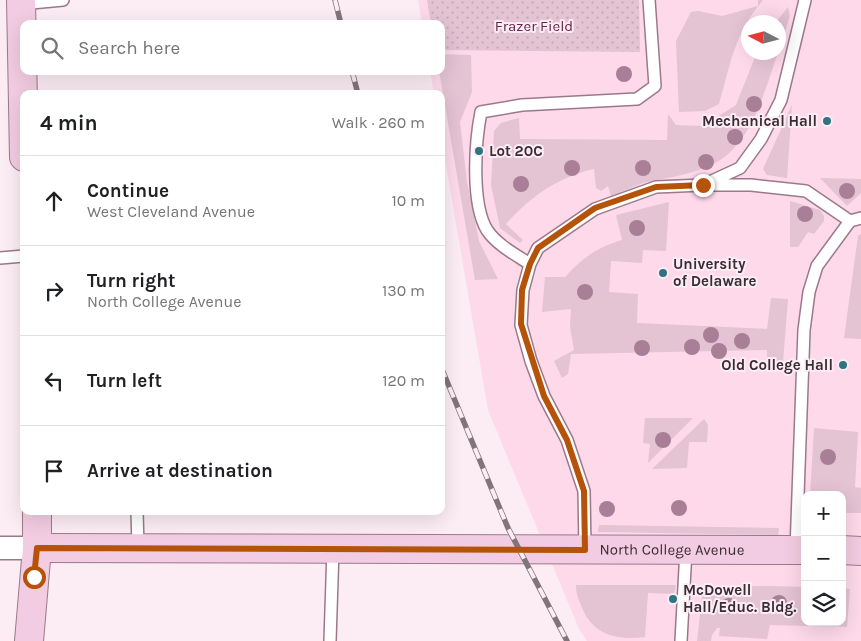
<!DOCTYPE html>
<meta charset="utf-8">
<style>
body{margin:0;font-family:Karla,sans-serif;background:#f6f6f6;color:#202124}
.controls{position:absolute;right:15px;bottom:15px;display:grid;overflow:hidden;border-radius:10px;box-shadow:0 5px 20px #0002}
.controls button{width:45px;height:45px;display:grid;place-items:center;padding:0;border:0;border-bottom:1px solid #e0e0e0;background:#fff;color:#202124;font:25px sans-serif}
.compass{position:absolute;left:741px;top:15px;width:45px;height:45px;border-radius:50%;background:#fff;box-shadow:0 5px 20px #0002;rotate:276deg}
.stop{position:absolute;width:15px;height:15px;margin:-11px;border:4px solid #b45309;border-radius:50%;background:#fff}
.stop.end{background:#b45309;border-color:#fff;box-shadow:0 1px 5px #0008}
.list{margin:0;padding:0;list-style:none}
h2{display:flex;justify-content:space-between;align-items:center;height:65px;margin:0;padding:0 20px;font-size:21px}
h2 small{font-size:16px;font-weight:400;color:#757577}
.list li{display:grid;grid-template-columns:32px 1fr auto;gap:15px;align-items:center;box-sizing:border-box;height:90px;padding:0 20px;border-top:1px solid #e0e0e0}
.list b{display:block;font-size:19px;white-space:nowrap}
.list p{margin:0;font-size:16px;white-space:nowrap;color:#757577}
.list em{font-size:16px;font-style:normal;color:#757577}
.icon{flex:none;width:28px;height:28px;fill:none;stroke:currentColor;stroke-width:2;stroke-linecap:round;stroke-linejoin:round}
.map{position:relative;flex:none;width:861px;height:641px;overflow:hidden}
.search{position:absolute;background:#fff;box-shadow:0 5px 20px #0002;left:20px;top:20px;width:425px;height:55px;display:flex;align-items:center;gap:12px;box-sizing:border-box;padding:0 18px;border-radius:10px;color:#757577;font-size:19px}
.panel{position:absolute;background:#fff;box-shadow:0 5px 20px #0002;left:20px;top:90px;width:425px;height:425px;border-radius:10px}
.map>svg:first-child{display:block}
</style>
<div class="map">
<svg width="861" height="641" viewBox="0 0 861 641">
<defs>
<pattern id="park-dots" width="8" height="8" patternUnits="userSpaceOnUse" patternTransform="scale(1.25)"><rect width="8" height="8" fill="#e4c3d3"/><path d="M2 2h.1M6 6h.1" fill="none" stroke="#c4a8b6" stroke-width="1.8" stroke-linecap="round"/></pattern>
</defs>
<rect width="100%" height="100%" fill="#fcecf4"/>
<path fill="#fdd9ea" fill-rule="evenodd" d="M418,0H861V641H587L579,629L488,410L441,136V94H434L430,71H441V24H422ZM748,22H778V52H748ZM805,495H842V622H805Z"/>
<path fill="#e4c3d3" d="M758,0H763C734,35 731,62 719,104L705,111L679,112L676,41L691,12L698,11L722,16L758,6Z
M788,7L790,16L779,50L778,22H776Z
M757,52L778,53C765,89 753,141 717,162C696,174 670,177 647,182C635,185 623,192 611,196L608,186L601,191L596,188L594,169C558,177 530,197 506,224L523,240L520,243L500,228L491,185L494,131L501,123L519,118L520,139L667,140L668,114L676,125L703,126L736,105Z
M441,54L471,55L472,92L460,122L467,182L479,241L498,279L475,280L439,71H441Z
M792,105L787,178L767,175L763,169Z
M820,178L861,179V193L847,206Z
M790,201L820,210L824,216V221L814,234L808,232L798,247H790Z
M669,202L666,251L643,250L642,263L611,261L609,292L638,294L637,323L767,329L771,298L788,299L783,362H767V350L571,354L568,374L562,378L554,361L574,350L570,327L571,309L542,312L545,277H565C582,258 598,247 622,240L616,215Z
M861,234V339L844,338L858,236Z
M645,418H693L648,463L650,444L643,443Z
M704,419L708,425L707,442H689L687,468L652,469Z
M814,428L858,432L855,487L861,488V513H842V495H810Z
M599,525L779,528L778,535L598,532Z
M576,585H676L674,594L648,593L645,637C616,641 591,634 581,605C578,598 576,593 576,585Z
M772,586L805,587V622H842V588L850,589L847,627L770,625L767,639L719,636L720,628H717L712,635L711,641H697L703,587Z"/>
<path fill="url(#park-dots)" d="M427,0H639L640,52L441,50V24H431Z"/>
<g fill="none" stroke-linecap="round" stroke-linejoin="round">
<defs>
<path id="lane" d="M21,4L63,0
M707,185H751L806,191L850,221
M0,258L24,256
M530,264C516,255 497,245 487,230C471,204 475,142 481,112L522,105L637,99L655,86L649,0
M137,511L138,548
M585,549L584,491L567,440L544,396L531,361L521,325L523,290L530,264L538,248L595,209L656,187L703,185L740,168L761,139L781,100L805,0
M796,550L804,330L809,292L817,266L850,221L861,218
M330,641L333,549
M681,641L686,550"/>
<path id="street" d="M0,548H37"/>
<g id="secondary">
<path d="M21,0L24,157"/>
<path id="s1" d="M37,548L805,550"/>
<path d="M842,550L861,551"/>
<path d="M29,641L37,548V511"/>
</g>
</defs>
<use href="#lane" stroke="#9b7989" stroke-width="14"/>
<use href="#street" stroke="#9b7989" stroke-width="25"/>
<use href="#secondary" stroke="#9b7989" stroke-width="30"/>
<use href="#lane" stroke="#fff" stroke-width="11"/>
<use href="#street" stroke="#fff" stroke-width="22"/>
<use href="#secondary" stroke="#f2cce2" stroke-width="28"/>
<defs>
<path id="rail" d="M335,0L341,24
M352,71L358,94
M441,367L508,528L567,641"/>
</defs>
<use href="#rail" stroke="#82747b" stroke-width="5.5"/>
<use href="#rail" stroke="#fcecf4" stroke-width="4" stroke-dasharray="11" stroke-linecap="butt"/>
</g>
<g fill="#a87f96">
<circle cx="624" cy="74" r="8"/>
<circle cx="754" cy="104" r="8"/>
<circle cx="735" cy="137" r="8"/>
<circle cx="706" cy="162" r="8"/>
<circle cx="572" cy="168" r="8"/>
<circle cx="643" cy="168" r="8"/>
<circle cx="521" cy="184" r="8"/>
<circle cx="847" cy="191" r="8"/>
<circle cx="805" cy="214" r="8"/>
<circle cx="637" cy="228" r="8"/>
<circle cx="585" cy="292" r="8"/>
<circle cx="711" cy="335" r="8"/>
<circle cx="742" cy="341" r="8"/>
<circle cx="692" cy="347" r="8"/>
<circle cx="642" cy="348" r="8"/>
<circle cx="719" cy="351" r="8"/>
<circle cx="663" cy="440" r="8"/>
<circle cx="828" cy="457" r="8"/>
<circle cx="679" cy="508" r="8"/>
<circle cx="607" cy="509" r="8"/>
<circle cx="779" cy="603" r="8"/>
<circle cx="729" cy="606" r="8"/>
</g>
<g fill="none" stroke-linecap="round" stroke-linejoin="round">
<path stroke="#b45309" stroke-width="6" d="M34,577L37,548L585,550L584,491L567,440L544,396L521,324L522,290L530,264L538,248L595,208L656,187L703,185"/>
</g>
<g fill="#2e7482" stroke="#fcecf4" stroke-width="2">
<circle cx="827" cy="121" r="5"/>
<circle cx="479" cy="151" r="5"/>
<circle cx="663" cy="273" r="5"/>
<circle cx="843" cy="365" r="5"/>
<circle cx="673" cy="599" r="5"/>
</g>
<g text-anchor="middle" stroke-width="4" stroke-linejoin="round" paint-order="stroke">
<g font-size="15" fill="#642549" stroke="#fcecf4">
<text x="534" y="31">Frazer Field</text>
</g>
<g font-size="15" font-weight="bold" fill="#3a2c33" stroke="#fcecf4" text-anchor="start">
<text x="817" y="126" text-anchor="end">Mechanical Hall</text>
<text x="489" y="156">Lot 20C</text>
<text x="673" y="269">University<tspan x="673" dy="17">of Delaware</tspan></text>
<text x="833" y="370" text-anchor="end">Old College Hall</text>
<text x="683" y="595">McDowell<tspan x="683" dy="17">Hall/Educ. Bldg.</tspan></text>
</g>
<g font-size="15" fill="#3a2c33" stroke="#fcecf4">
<text dy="5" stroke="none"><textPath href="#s1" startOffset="635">North College Avenue</textPath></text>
</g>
</g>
</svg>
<div class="controls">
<button>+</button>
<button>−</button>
<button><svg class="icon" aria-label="layers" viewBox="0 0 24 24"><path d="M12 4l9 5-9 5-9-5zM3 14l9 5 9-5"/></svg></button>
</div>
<svg class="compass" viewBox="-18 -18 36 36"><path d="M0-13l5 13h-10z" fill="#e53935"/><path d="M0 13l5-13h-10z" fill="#757577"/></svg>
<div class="stop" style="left:34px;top:577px"></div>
<div class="stop end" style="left:703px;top:185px"></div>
<div class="search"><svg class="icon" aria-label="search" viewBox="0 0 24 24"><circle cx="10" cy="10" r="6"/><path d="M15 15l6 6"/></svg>Search here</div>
<section class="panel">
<h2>4 min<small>Walk · 260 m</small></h2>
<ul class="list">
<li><svg class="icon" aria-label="ahead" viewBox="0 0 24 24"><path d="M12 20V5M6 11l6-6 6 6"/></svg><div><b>Continue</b><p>West Cleveland Avenue</p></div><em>10 m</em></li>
<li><svg class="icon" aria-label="right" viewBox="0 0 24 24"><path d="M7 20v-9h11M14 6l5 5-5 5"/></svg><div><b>Turn right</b><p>North College Avenue</p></div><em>130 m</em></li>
<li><svg class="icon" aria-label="left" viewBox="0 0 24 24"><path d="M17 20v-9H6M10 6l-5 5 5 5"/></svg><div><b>Turn left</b></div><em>120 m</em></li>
<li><svg class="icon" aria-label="arrive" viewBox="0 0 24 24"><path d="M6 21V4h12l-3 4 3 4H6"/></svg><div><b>Arrive at destination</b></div></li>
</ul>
</section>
</div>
